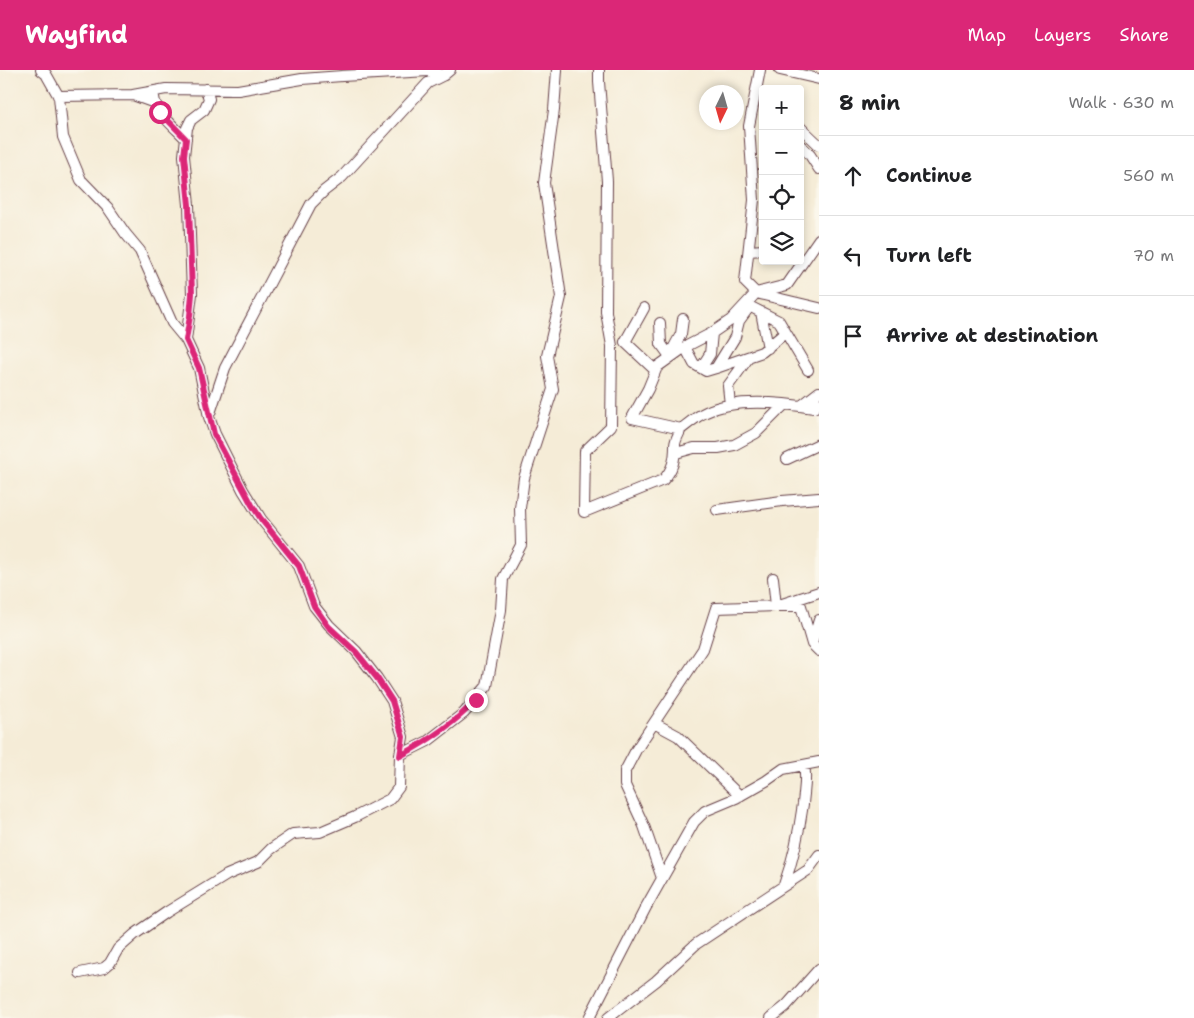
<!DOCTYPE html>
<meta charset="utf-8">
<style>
body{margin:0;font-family:"Shantell Sans",sans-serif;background:#f6f6f6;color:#202124}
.controls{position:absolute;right:15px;top:15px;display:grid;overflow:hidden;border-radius:5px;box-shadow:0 2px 8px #0003}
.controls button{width:45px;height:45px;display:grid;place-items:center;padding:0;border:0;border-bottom:1px solid #e0e0e0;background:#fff;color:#202124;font:25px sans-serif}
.compass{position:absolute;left:699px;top:15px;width:45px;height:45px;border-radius:50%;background:#fff;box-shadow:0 2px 8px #0003;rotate:185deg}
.stop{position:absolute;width:15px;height:15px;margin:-11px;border:4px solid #db2777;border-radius:50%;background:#fff}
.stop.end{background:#db2777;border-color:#fff;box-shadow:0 1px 5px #0008}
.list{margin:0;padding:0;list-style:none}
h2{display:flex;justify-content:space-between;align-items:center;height:65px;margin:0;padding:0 20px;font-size:21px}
h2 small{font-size:16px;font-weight:400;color:#757577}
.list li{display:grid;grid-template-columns:32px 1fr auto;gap:15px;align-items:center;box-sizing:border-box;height:80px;padding:0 20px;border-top:1px solid #e0e0e0}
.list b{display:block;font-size:19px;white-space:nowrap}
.list em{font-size:16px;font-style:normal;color:#757577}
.icon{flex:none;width:28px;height:28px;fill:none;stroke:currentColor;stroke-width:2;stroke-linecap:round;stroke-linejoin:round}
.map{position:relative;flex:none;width:819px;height:948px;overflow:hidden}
header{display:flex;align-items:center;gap:30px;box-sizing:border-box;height:70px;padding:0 25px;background:#db2777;color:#fff}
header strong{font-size:24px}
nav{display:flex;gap:28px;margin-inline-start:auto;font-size:18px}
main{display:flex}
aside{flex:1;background:#fff}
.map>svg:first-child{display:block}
</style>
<header>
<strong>Wayfind</strong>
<nav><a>Map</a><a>Layers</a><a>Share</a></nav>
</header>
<main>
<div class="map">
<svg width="819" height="948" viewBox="0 0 819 948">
<rect width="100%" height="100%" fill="#fbf7ec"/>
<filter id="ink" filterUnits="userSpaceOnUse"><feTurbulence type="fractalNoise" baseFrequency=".02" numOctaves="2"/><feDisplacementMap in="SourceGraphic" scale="10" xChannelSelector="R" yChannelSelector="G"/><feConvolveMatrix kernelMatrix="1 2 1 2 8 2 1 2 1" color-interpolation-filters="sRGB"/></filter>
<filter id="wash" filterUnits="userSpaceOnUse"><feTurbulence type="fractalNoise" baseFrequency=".0096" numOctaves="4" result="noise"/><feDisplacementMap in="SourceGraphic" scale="20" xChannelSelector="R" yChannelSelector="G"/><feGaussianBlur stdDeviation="1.12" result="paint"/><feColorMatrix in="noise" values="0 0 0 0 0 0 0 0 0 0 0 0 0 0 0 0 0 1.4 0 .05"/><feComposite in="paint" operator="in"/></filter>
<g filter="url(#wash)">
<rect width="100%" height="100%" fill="#f5ecd7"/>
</g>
<g filter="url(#ink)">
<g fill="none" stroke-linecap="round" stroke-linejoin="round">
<defs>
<path id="street" d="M41,0L46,4L59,27L63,67L81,110L108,138L125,163L140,181L172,253L186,270L199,298L209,347L215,364L243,420L261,449L299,496L314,536L329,555L356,581L377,608L392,631L403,667L400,685L399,717L390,729L355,747L320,762L293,764L271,779L258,792L227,805L167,842L135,864L118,879L110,893L104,898L80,903
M599,0V12L607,111L606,242L612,276L611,356L585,381L584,442L663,410C673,400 675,389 675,375C675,370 679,364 681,359L632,348L648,319L657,297L685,277L712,263L731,250L756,223L745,212L754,130L749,56L760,0
M780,0L819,9
M133,25L166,19L238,20L302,9L342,6L428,1L444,5
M58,26L133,25L155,33
M154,27C155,42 176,58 186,69
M800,57L819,75
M800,75L810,85L819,99
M819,169L787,215L756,223L819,238
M749,181L763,180
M749,236L779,251L808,300
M644,238L625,272L655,300
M747,240L739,251L735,267L716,298L762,282L785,263
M761,242L768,278
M660,253L661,274L669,285
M186,270L192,224L189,135L184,86L187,58L191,50L204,40L209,29L206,19
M685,277L694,294L706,301L716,298
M668,288L681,264L683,249
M701,298L710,284L712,263
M730,335L728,316L749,287
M801,336L819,322
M210,343L225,298L311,134L324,121L342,107L428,13L444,5L450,0
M681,359C689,353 697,346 706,342C735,328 784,333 814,338L819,333
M676,383L694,378H718L734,375L756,363L784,335
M787,389L819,374
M717,440L782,431L819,428
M773,508L776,536H801L812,574L819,581
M812,573L819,550
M654,653L678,666L740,726
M400,685L428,671L464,643L487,616L501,540L503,509L521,475L520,438L524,408L553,319L547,286L561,227L544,113L554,40L557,0
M662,808L644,756L625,715V701L636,680L703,579L716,538L776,536L819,522
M784,815C794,787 799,763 803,734C804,720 807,708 804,695
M589,948L646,837L694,752L705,741L736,728L766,711L783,699L819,692
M608,948L656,911L696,874L808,800L819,785
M771,948L786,936L819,899"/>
</defs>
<use href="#street" stroke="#643e45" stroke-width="12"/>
<use href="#street" stroke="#fff" stroke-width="10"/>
</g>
</g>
<g fill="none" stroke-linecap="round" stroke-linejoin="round" filter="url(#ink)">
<path stroke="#db2777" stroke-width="6" d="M160,42L186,69L184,86L189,135L192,224L190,246L186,270L199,298L214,364L252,435L261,449L299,496L314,536L328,556L356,582L377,608L392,631L403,667L400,686C428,671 454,654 476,630"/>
</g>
</svg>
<div class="controls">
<button>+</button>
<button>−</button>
<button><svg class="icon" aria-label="locate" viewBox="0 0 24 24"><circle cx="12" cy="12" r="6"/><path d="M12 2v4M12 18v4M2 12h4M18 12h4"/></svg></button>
<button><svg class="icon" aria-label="layers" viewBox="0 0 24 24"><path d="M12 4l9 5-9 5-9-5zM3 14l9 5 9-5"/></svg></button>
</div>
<svg class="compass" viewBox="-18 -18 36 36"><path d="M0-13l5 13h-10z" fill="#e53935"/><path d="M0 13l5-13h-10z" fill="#757577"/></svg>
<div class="stop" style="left:160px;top:42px"></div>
<div class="stop end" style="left:476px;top:630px"></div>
</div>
<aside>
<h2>8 min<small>Walk · 630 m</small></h2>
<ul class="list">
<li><svg class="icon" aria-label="ahead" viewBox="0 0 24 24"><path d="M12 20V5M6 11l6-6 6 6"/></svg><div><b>Continue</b></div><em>560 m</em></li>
<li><svg class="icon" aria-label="left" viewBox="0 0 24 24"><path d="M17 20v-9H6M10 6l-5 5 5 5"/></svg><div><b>Turn left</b></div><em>70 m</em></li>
<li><svg class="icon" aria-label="arrive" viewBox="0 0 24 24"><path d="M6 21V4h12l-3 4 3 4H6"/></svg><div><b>Arrive at destination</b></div></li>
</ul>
</aside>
</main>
